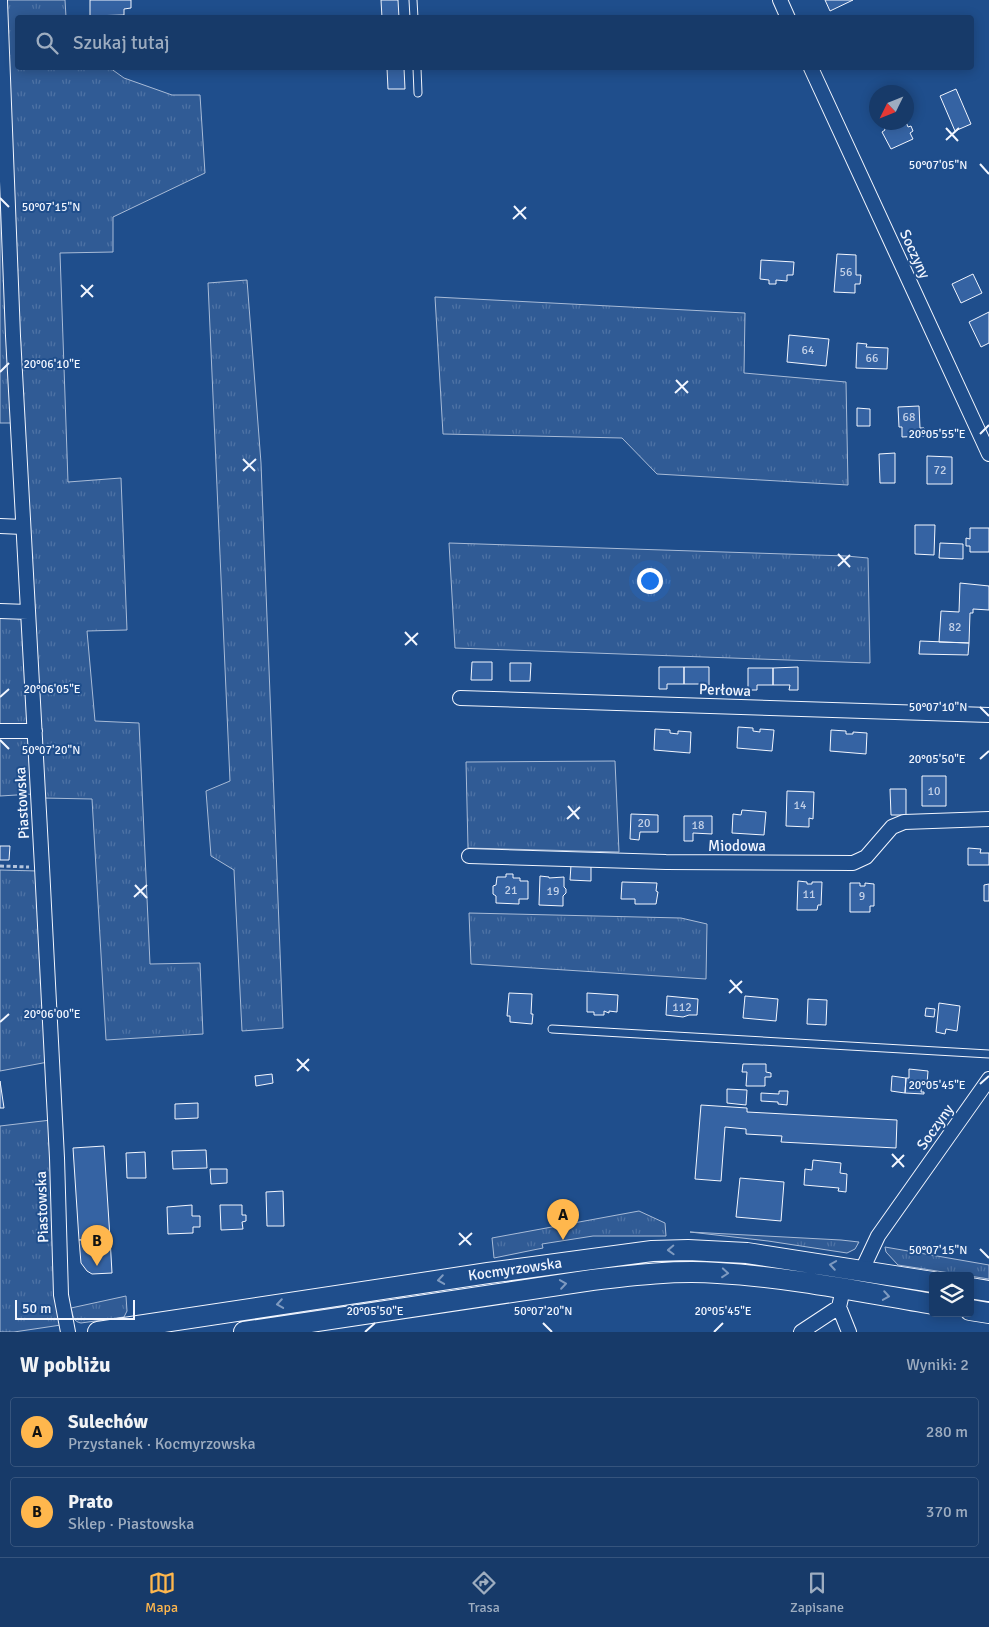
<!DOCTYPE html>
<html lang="pl">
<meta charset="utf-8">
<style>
body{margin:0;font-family:Signika,sans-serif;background:#20416f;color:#f1f3f6}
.controls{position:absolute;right:15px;bottom:15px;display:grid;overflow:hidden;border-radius:5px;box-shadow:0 2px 12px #0003}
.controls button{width:45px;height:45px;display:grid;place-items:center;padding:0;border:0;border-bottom:1px solid #36547d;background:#173a69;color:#f1f3f6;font:25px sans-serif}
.compass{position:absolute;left:869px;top:85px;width:45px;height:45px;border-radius:50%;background:#173a69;box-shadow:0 2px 12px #0003;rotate:227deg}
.scale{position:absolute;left:15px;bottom:12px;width:120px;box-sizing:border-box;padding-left:5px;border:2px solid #f2f6ff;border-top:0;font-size:14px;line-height:18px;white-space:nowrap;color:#f2f6ff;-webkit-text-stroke:4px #1f4e8c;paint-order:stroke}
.you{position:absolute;left:649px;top:580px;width:18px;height:18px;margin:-12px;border:4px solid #fff;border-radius:50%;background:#1a73e8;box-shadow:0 0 0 8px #1a73e833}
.badge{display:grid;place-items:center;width:32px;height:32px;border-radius:50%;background:#ffb74d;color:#111;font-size:16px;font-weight:700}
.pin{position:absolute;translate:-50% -41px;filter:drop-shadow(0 1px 2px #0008)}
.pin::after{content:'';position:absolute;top:26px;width:18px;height:15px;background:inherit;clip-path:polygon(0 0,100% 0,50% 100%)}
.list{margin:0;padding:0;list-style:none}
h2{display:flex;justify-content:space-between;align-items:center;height:65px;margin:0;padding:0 20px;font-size:21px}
h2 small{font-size:16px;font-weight:400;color:#9eadc0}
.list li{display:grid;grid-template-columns:32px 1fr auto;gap:15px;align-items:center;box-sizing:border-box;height:70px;margin:0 10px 10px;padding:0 10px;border:1px solid #36547d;border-radius:5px}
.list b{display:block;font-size:19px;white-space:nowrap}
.list p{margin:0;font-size:16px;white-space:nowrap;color:#9eadc0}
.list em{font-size:16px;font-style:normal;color:#9eadc0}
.icon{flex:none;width:28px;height:28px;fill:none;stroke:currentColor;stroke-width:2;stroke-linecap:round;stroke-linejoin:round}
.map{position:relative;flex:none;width:989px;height:1332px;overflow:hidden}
.search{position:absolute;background:#173a69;box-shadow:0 2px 12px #0003;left:15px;right:15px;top:15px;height:55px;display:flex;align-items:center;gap:12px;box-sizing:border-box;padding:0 18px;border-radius:5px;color:#9eadc0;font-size:19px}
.sheet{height:225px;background:#173a69}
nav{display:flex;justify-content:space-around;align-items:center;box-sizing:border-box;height:70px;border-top:1px solid #36547d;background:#173a69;font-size:14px;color:#9eadc0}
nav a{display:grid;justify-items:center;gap:2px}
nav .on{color:#ffb74d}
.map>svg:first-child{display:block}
</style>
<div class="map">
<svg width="989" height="1332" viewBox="0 0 989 1332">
<defs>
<pattern id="grass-tufts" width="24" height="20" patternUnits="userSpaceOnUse" patternTransform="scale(1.25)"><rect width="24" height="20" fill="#305b95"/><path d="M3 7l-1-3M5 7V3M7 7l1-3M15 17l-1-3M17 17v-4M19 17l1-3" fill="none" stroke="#4e73a5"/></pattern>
</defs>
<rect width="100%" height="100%" fill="#1f4e8c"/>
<path fill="url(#grass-tufts)" stroke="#a8bbd7" d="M3,0H65L66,17L18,18V68H110L124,78L172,95H200L205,173L113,217V252L60,253L68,482L121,478L127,630L87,631L95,721L139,723L150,964L200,963L203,1034L106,1040L92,799L42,798Z
M0,150L11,423H0Z
M247,280L261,463L283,1028L242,1031L234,870L211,856L206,791L230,781L208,283Z
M435,297L745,313L744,373L846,382L848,485L657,474L622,438L443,434Z
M449,543L846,556L868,558L870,663L455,648Z
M0,614L25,615L32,728L0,727Z
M0,736L31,737L33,794L0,796Z
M615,761L619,852L468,848L466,762Z
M0,870L38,871L48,1062L0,1071Z
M469,913L681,918L707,924L706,979L471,964Z
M51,1120L61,1325L14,1332H0V1126Z
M639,1211L665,1223L666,1236H593L542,1244L543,1248L494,1258L492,1238Z
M690,1232L841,1240L859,1242L855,1249L847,1253L768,1241Z
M885,1247L989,1265V1279L898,1265L886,1252Z
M126,1296L127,1311L124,1317L81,1323C73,1322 73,1315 71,1308Z"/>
<path fill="#3563a3" stroke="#f2f6ff" d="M90,0H131V8L124,9V15L90,16Z
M381,0H398L399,18H382Z
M825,0H853L830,11Z
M387,68H404L405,89H388Z
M956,89L971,124L955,131L940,96Z
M882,122H906L908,127L911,126L913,131L910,133L913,139L891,149L882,132L885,130Z
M837,254L856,255V275H861L860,284H855V293L834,292Z
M761,260L794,262L793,275H787V281L776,280V284H769V280L760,279Z
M973,274L982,293L961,303L952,284Z
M989,312V343L981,347L969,322Z
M789,335L829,339L826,366L787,362Z
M857,343L867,344L866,347L888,348L887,369L856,368Z
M919,406L920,428H924V436L902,437V427H899L898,407Z
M857,408L870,409V426H857Z
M895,453V483H880L879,454Z
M927,456L952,457V484H927Z
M915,525H935L934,555L915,554Z
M970,528H989V552H970V546H966V538L970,539Z
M940,543L963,544V559L939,558Z
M960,583L989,586V610L973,609V613H970L969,643L939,642L941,611L959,612Z
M920,641L969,643L968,655L919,654Z
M472,662H492V680H471Z
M510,663H531L530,681H510Z
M659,667H684V684H667V689H659Z
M684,667H709V689H700V684H684Z
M798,667V690H789L790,685H773V668Z
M748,668H773V685H757V690H748Z
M738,727L753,728V731L760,732V729L774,730L772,751L737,748Z
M655,729L670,730V733L678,734V731L691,732L690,753L654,750Z
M831,730L846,731V734H853V732L867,733L866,754L830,751Z
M922,776H946V806H922Z
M890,789H906V815H891Z
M787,791L814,792L813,819L809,818V827L786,826Z
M742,810L766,812L764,835L732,833L733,814L741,815Z
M631,814L658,815V832H640L639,840L630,839Z
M684,816H712V834L693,833V841H684Z
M0,846H10L9,860H0Z
M968,848L981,849L980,853H989V865H968Z
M571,865L591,866V881L570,880Z
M506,874H513V878H520V881H528V899H519V904L496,903V896L493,894V886L496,885L497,877H506Z
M540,876L549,877V878L564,877V887L566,889V893L563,896V906L539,905Z
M798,881L807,882V884H812V882H822L821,905H818L817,910H797Z
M622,882L657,883L656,891L658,892L656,904H635V899H621Z
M850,883H860V886H865V883L874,884V906H870V912H850Z
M989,884V901H984V885Z
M509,993L532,994L531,1014H533L532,1024L510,1022V1016H507Z
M587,993L618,995L617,1012L609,1011V1013L604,1011V1015H594V1012H587Z
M667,996L698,999L697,1015H689L683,1017L666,1015Z
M745,996L778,999L776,1021L743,1018Z
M808,999L827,1000L826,1025L807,1024Z
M939,1003L960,1006L957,1031L946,1029L945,1034L936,1032Z
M926,1008L935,1009L934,1017L925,1016Z
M743,1064H766V1072L771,1073V1077H765V1086H746L747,1072H742Z
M909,1069L928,1071L927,1084L922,1083L921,1092H924V1094L905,1093L906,1078H909Z
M272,1074L273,1083L256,1086L255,1076Z
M892,1076L906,1078L905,1093L891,1091Z
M0,1081L4,1108H0Z
M727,1089L747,1090L746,1105L727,1103Z
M779,1091H788L787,1105L778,1104V1102L761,1101V1093L779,1094Z
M198,1103V1118L175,1119V1104Z
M701,1105L747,1108V1112L897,1120L896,1148L781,1142L782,1136L746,1134V1129L725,1127L721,1181L695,1179Z
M104,1146L110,1238L79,1240L73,1148Z
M206,1150L207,1168L173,1169L172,1151Z
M145,1152L146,1178H127L126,1153Z
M813,1160L841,1163L840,1173L847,1174L846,1192L838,1191L839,1188L804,1185L805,1169L812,1170Z
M210,1169H227V1183L211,1184Z
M740,1178L784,1182L781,1221L736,1217Z
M283,1191L284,1226H267L266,1192Z
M192,1205V1216H200V1227H193V1233L168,1234L167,1207Z
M220,1205H242V1215H246V1221L242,1222L243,1229L221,1230Z
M110,1238L112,1273L92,1274L87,1271L81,1263L79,1240Z"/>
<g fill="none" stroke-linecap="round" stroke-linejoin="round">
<defs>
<path id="service" d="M413,0L414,18
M417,68L418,93
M552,1029L989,1054"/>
<path id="minor" d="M780,0L788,18
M0,1L13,336L42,867L57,1158L61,1295L68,1332
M811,68L989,454
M0,526L23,527
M0,611L28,612
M460,698L989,715
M0,731H35
M469,856L666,862L853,863L866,857L892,827L904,822L989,819
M862,1270L878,1236L989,1079
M839,1307L849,1332
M801,1332L839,1307L843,1289"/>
<path id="secondary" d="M970,1288L989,1291
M970,1310L989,1313
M98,1332L488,1273L652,1251L688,1250L747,1253L933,1282
M244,1332L592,1280C634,1275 676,1270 718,1273C790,1277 861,1292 933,1304"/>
</defs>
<use href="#service" stroke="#f2f6ff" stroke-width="9"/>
<use href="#minor" stroke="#f2f6ff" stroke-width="16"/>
<use href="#secondary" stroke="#f2f6ff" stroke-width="22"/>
<path stroke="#b3c4dc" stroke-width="3" stroke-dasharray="4 2.5" stroke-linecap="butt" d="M0,866L29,867"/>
<use href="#service" stroke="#1f4e8c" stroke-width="7"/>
<use href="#minor" stroke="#1f4e8c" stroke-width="14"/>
<use href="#secondary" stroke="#1f4e8c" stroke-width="20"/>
</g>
<defs><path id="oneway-chevron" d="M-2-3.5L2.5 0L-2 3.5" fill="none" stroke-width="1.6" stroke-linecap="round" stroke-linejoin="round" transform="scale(1.25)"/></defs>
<g stroke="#7e9ac0">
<use href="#oneway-chevron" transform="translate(671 1250) rotate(178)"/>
<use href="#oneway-chevron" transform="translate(833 1265) rotate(-171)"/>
<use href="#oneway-chevron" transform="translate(725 1273) rotate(5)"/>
<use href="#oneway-chevron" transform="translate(441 1280) rotate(171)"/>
<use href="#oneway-chevron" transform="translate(563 1284) rotate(-8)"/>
<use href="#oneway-chevron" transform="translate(886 1296) rotate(9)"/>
<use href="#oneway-chevron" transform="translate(280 1304) rotate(171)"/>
</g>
<path fill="none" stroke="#f2f6ff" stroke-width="2" d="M946,128L958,141M946,140L959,128M980,164L989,174M0,198L9,207M514,206L526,219M513,219L526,207M81,285L93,297M81,297L93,285M0,372L9,363M676,380L688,393M675,393L688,381M980,434L989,425M243,459L255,471M243,471L256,459M838,554L850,567M838,566L850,555M405,632L417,645M405,645L418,633M0,697L9,689M980,707L989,716M0,740L9,749M980,759L989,751M568,806L579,819M567,819L580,807M135,885L147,898M134,897L147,885M730,980L742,993M729,993L742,981M0,1022L9,1014M297,1059L309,1071M297,1071L309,1059M980,1084L989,1076M892,1154L904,1167M892,1167L904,1155M459,1233L471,1245M459,1245L472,1233M980,1249L989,1258M543,1323L552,1332M365,1332L375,1323M714,1332L723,1323"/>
<g text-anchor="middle" stroke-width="4" stroke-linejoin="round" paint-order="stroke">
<g font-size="12" fill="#c3d1e8">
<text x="846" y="276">56</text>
<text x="808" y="354">64</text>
<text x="872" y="362">66</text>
<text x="909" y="421">68</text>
<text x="940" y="474">72</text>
<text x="955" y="631">82</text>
<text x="934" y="795">10</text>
<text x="800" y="809">14</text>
<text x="644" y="827">20</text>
<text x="698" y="829">18</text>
<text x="511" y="894">21</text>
<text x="553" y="895">19</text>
<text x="809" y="898">11</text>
<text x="862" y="900">9</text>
<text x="682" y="1011">112</text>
</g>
<g font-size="15" fill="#f2f6ff" stroke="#1f4e8c">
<text transform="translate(915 254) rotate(65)" y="5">Soczyny</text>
<text transform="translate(725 690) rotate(2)" y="5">Perłowa</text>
<text transform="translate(22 803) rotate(-93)" y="5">Piastowska</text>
<text x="737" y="851">Miodowa</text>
<text transform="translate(935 1127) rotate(-55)" y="5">Soczyny</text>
<text transform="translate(42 1207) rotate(-92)" y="5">Piastowska</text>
<text transform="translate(515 1269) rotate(-8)" y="5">Kocmyrzowska</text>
</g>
</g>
<g font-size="12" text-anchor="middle" fill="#f2f6ff" stroke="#1f4e8c" stroke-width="4" stroke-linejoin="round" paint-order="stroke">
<text x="938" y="169">50°07'05"N</text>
<text x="51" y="211">50°07'15"N</text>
<text x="52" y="368">20°06'10"E</text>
<text x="937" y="438">20°05'55"E</text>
<text x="52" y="693">20°06'05"E</text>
<text x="938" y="711">50°07'10"N</text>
<text x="51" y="754">50°07'20"N</text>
<text x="937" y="763">20°05'50"E</text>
<text x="52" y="1018">20°06'00"E</text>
<text x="937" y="1089">20°05'45"E</text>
<text x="938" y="1254">50°07'15"N</text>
<text x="543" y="1315">50°07'20"N</text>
<text x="375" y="1315">20°05'50"E</text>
<text x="723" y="1315">20°05'45"E</text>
</g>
</svg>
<div class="controls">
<button><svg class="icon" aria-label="layers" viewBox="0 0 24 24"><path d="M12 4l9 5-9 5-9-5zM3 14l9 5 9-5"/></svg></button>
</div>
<svg class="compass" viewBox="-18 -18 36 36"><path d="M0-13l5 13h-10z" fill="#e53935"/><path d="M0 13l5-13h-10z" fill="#9eadc0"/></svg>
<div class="scale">50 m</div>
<div class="you"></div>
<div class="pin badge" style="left:563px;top:1240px">A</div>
<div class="pin badge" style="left:97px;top:1266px">B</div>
<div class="search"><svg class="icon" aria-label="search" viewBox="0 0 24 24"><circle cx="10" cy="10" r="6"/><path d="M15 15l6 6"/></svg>Szukaj tutaj</div>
</div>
<section class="sheet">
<h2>W pobliżu<small>Wyniki: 2</small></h2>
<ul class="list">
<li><span class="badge">A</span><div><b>Sulechów</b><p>Przystanek · Kocmyrzowska</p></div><em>280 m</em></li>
<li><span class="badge">B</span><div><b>Prato</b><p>Sklep · Piastowska</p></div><em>370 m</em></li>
</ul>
</section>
<nav>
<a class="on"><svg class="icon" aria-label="map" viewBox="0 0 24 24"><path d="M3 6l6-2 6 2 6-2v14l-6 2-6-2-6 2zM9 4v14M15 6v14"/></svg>Mapa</a>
<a><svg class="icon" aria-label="directions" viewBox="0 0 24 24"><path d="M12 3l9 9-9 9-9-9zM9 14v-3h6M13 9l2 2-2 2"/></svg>Trasa</a>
<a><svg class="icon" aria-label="saved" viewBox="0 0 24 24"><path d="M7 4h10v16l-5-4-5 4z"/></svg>Zapisane</a>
</nav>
